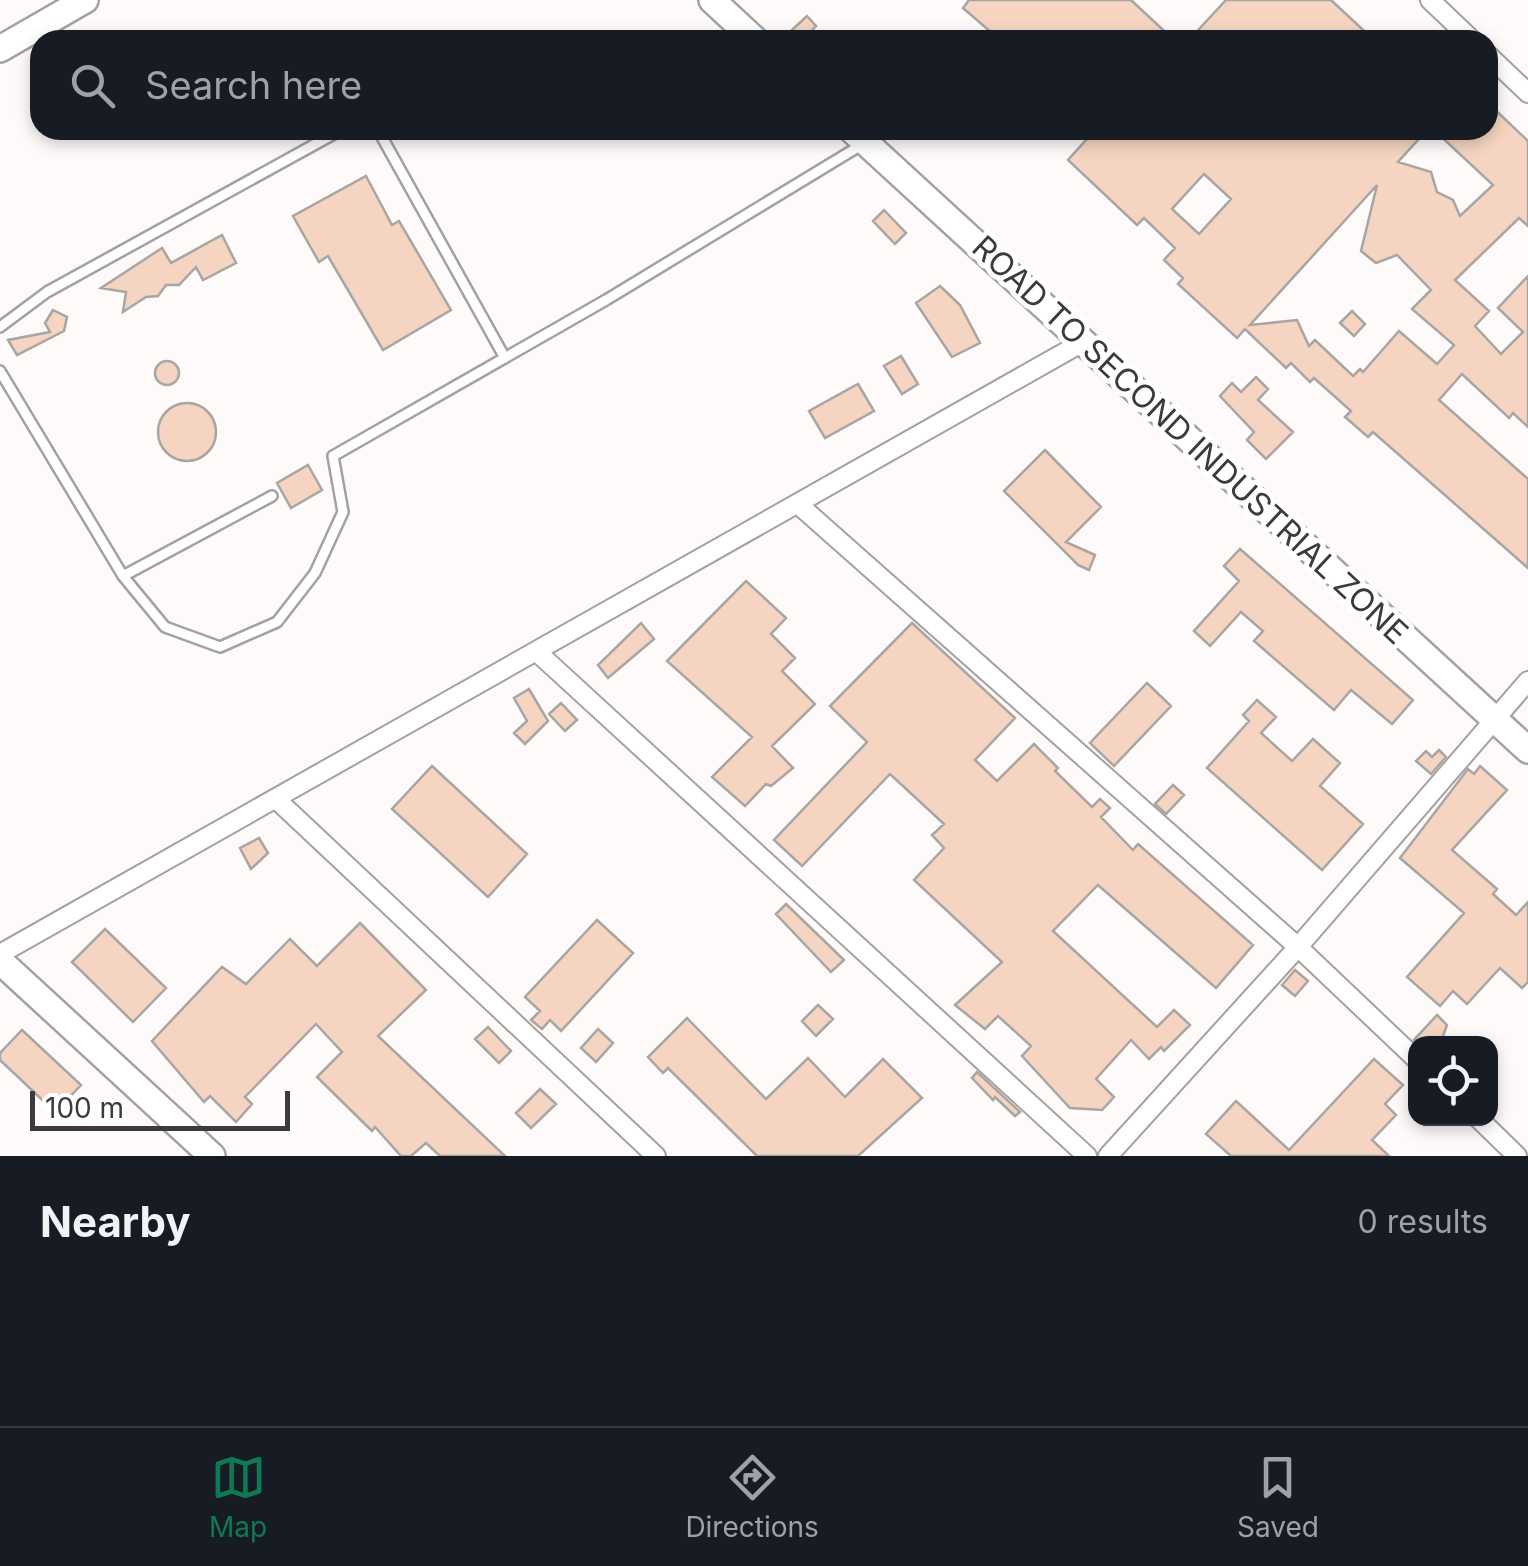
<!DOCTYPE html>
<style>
body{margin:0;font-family:Inter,sans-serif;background:#20242c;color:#f1f3f6}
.controls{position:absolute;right:30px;bottom:30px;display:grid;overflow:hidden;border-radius:20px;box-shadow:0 5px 15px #0003}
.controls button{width:90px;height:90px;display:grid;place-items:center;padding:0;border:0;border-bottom:2px solid #363941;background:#171b24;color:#f1f3f6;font:50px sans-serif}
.scale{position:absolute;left:30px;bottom:25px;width:260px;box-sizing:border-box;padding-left:10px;border:5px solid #3c3a3a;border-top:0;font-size:28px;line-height:35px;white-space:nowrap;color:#3c3a3a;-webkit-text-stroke:8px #fff;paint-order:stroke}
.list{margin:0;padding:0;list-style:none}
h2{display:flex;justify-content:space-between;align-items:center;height:130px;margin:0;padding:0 40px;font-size:42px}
h2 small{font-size:32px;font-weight:400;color:#9ea1a6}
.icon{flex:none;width:55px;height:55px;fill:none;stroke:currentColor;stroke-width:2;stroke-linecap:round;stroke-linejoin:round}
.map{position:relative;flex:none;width:1528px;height:1156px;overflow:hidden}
.search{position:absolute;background:#171b24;box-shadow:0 5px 15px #0003;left:30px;right:30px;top:30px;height:110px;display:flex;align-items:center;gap:25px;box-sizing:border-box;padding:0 35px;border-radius:30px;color:#9ea1a6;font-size:38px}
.sheet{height:270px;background:#171b24}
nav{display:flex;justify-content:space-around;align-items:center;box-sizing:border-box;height:140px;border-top:2px solid #363941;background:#171b24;font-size:28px;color:#9ea1a6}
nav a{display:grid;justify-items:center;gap:5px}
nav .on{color:#0f7953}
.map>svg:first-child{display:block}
</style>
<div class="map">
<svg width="1528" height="1156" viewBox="0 0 1528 1156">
<rect width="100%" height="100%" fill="#fefaf9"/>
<path fill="#f5d5c1" stroke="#a8a5a3" stroke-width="2.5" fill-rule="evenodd" d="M969,0H1131L1174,40H1000L963,8Z
M1226,0H1331L1374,40H1189Z
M807,16L816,26L803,40H781Z
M1488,103L1528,141V226L1519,218L1455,280L1489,311L1475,326L1501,354L1523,332L1498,308L1528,276V427L1513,413L1509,418L1462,374L1439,400L1528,479V568L1373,432L1368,437L1345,417L1351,411L1314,378L1310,382L1291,363L1286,368L1245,329L1237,338L1178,284L1183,278L1164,260L1175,248L1144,218L1137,225L1068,160L1095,130H1427L1398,162L1431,172L1437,192L1453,200L1460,216L1493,185L1434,130H1488ZM1204,174L1231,199L1199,234L1172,209ZM1377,185L1361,251L1376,263L1397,255L1431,290L1412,309L1454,345L1437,364L1399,331L1363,372L1360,369L1353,376L1315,340L1309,346L1297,320L1250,325Z
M366,176L392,225L399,221L451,310L383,350L328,256L319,262L293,216Z
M884,210L906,233L895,244L873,221Z
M222,235L236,263L203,280L196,267L179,285H166L158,296L146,297L123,312L126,292L101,288L162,248L171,263Z
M940,286L960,305L980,343L952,357L916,303Z
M53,310L67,317L64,331L17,355L8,340L50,332L45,323Z
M1352,311L1365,324L1354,336L1340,323Z
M901,356L918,384L902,394L884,366Z
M155 373a12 12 0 1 1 24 0a12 12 0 1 1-24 0Z
M1256,377L1268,389L1258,400L1293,432L1266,459L1247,440L1254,432L1220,396L1232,383L1241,392Z
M858,384L874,411L825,438L809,411Z
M158 432a29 29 0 1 1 58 0a29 29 0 1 1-58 0Z
M1045,450L1101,507L1066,542L1095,555L1089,570L1078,565L1004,491Z
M308,465L322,490L291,508L277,483Z
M1240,549L1413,700L1392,724L1351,690L1334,710L1254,641L1263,631L1241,612L1210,646L1194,631L1239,581L1224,566Z
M746,581L786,618L771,634L795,658L782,671L815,704L772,746L793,768L771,786L766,784L745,806L712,777L752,737L667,661Z
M641,623L654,639L608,678L598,665Z
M912,623L1015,718L975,760L997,781L1034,744L1058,768L1055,771L1092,807L1100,799L1110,808L1101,817L1133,850L1138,844L1253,945L1216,988L1098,885L1053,931L1157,1027L1174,1010L1190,1025L1164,1051L1161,1047L1149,1059L1131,1040L1096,1079L1114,1097L1102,1110L1070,1108L1022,1056L1031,1046L998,1016L985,1029L955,1005L1002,962L914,880L944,848L932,835L944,824L890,774L802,866L774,840L867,742L830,706Z
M1147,683L1171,706L1114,766L1090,743Z
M529,689L548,721L525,744L514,733L527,721L514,698Z
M1257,700L1276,717L1261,733L1292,761L1313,739L1340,763L1320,786L1363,824L1322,870L1207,768L1249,721L1243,715Z
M561,703L577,720L565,731L549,714Z
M1439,750L1446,757L1431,774L1416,761L1426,751L1432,757Z
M432,766L527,854L488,897L392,809Z
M1480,766L1507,790L1452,850L1497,889L1493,894L1516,915L1528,902V982L1522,988L1500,968L1467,1004L1453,991L1440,1006L1407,977L1464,913L1400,858L1468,769L1474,774Z
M1173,785L1184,795L1166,814L1155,804Z
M259,838L268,853L251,869L240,848Z
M786,904L844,960L831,972L776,914Z
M597,920L633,953L561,1031L550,1020L542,1029L531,1020L540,1011L525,997Z
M360,923L426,990L378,1036L505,1156H440L426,1143L411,1156H401L375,1127L372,1131L317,1077L342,1052L316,1024L245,1097L252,1104L236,1122L210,1096L204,1102L152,1041L222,967L246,984L290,939L317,966Z
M105,929L166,988L133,1022L72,962Z
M1295,970L1308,981L1295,996L1282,985Z
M818,1005L833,1019L816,1036L802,1021Z
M1437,1015L1447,1025L1443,1036L1450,1044H1418L1414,1040Z
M687,1018L766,1099L808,1058L845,1097L883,1059L922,1098L858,1156H757L668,1068L663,1073L648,1057Z
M488,1027L511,1051L499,1063L475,1039Z
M598,1029L613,1043L596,1062L581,1048Z
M22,1030L81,1085L55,1112L0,1060V1053Z
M1374,1059L1403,1085L1385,1104L1396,1115L1372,1140L1389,1156H1231L1206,1134L1236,1101L1289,1150Z
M977,1072L1020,1112L1015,1116L995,1097L993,1100L972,1078Z
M540,1089L556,1104L531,1128L516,1113Z"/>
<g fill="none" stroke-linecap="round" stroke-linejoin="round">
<defs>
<path id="lane" d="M378,130L505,358
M0,327L47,292L341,130
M0,371L123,576L165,627L220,647L277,622L315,573L343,512L333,456L606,300L863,144
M123,576L272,496"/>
<path id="street" d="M1430,0L1472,40
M1488,55L1528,93
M799,505L1298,947L1416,1059
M537,652L1087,1156
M276,799L656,1156
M0,954L1083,342
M1478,1118L1517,1156
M1108,1156L1298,947L1528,681"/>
<path id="secondary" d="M712,0L755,40
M0,49L85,0
M852,130L1528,750
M0,961L212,1156"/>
</defs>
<use href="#lane" stroke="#a5a1a1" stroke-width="14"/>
<use href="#street" stroke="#a5a1a1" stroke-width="22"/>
<use href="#secondary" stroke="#a5a1a1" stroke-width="30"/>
<use href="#lane" stroke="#fff" stroke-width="9"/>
<use href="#street" stroke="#fff" stroke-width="18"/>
<use href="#secondary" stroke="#fff" stroke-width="25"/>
</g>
<g text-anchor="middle" stroke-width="10" stroke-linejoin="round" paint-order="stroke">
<g font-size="32" fill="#3c3a3a" stroke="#fff">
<text transform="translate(1190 440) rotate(43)" y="11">ROAD TO SECOND INDUSTRIAL ZONE</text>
</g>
</g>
</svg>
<div class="controls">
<button><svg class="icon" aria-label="locate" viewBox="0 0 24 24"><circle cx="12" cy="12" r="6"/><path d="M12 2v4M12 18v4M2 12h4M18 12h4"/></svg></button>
</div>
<div class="scale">100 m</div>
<div class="search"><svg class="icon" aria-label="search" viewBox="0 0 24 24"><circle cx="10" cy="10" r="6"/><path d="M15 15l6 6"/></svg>Search here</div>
</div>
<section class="sheet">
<h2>Nearby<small>0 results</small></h2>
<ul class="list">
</ul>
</section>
<nav>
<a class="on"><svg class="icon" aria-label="map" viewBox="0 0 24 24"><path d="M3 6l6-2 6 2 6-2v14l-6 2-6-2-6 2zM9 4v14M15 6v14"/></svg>Map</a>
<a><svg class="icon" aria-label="directions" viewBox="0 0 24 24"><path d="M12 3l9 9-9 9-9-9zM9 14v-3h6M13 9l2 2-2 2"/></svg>Directions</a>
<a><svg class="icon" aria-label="saved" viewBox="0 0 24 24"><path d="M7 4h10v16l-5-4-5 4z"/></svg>Saved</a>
</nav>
